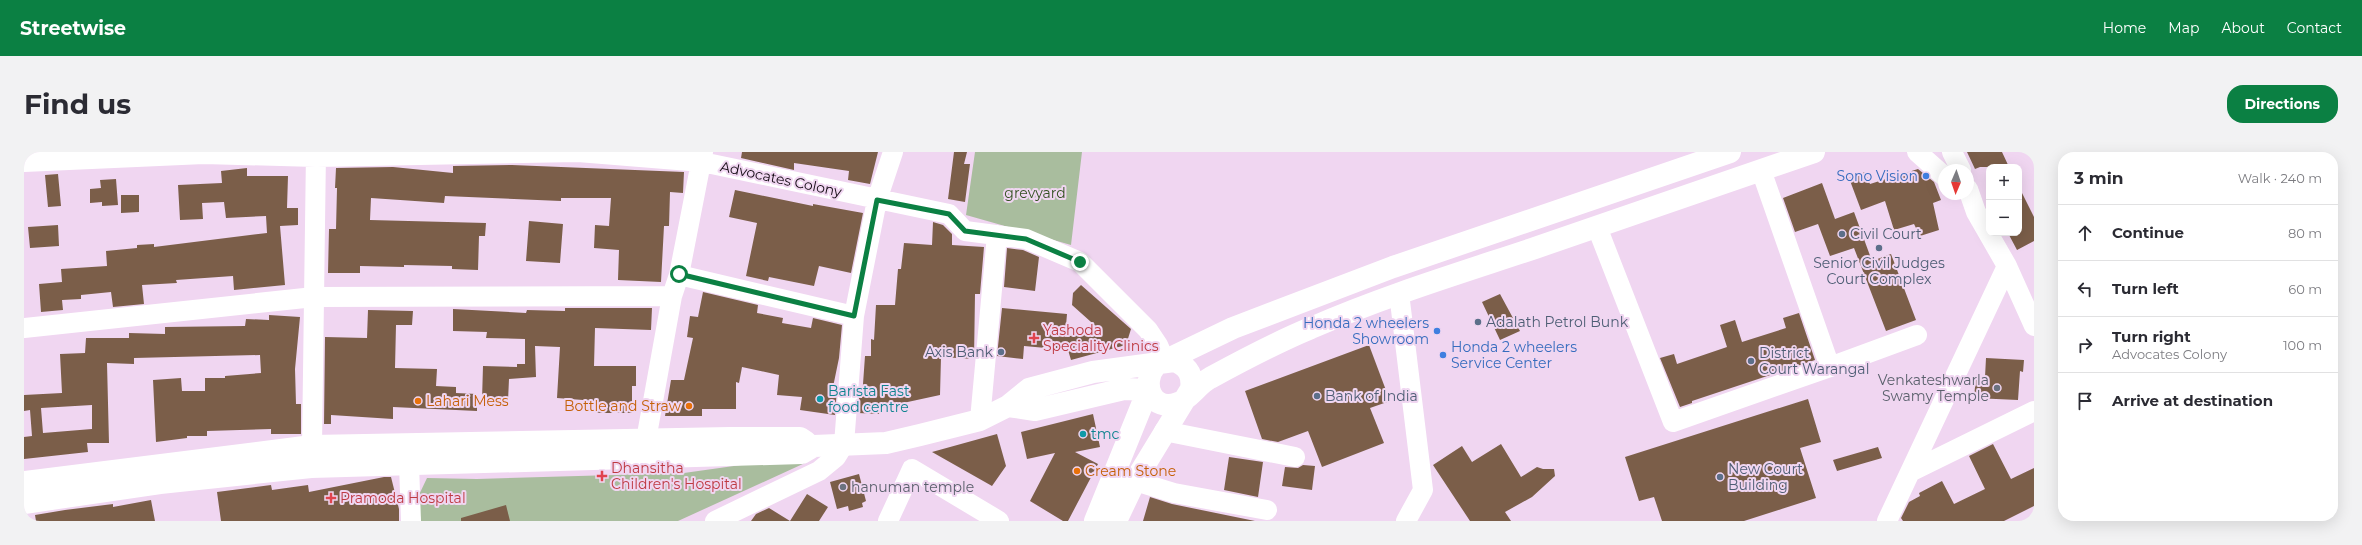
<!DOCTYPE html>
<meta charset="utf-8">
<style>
body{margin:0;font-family:Montserrat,sans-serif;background:#f2f2f3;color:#2b2b33}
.controls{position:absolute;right:12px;top:12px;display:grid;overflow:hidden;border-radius:8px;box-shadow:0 4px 16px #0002}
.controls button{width:36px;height:36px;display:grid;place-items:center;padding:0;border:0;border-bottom:1px solid #e1e1e2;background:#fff;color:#2b2b33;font:20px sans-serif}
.compass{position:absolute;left:1914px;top:12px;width:36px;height:36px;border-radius:50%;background:#fff;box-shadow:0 4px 16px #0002;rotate:182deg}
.stop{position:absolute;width:12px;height:12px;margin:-9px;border:3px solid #0b8043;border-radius:50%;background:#fff}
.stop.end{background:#0b8043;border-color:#fff;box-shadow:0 1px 4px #0008}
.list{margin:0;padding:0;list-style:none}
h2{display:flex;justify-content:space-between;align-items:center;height:52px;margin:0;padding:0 16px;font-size:17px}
h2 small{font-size:13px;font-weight:400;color:#7c7c81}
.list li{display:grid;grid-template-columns:26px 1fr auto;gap:12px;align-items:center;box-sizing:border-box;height:56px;padding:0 16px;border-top:1px solid #e1e1e2}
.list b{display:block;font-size:15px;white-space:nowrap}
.list p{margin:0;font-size:13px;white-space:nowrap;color:#7c7c81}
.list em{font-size:13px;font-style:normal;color:#7c7c81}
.icon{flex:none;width:22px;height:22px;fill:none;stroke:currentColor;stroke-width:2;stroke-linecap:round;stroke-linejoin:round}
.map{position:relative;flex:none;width:2010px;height:369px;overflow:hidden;border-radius:16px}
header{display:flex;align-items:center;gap:24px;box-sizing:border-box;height:56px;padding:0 20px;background:#0b8043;color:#fff}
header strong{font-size:19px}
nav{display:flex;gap:22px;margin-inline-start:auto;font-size:14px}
.intro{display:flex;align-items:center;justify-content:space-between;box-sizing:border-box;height:96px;padding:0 24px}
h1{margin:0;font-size:28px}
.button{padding:10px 18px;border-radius:16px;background:#0b8043;color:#fff;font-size:14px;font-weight:700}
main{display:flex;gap:24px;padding:0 24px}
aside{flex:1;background:#fff;border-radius:16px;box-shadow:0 4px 16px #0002}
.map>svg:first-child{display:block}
</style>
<header>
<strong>Streetwise</strong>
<nav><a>Home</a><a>Map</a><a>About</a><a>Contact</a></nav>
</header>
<div class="intro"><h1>Find us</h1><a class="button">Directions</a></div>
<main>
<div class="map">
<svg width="2010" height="369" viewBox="0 0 2010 369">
<rect width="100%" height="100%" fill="#f0d6f1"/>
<path fill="#a9bd9e" d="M951,0H1058L1047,93L942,63Z
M780,304L781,311L654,369H397L393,347L403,326L453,327L660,321Z"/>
<path fill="#7b5e49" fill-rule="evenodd" d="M718,0H854L846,32L824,28L825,19L770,11V18L717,6Z
M930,0H943L940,12H946L941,50L924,47Z
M1943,0H1978L1985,15H1956L1951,17Z
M488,13L660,20L659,41L646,40L645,74H640L637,130L594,128L595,98L570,96L571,73L585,74L587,46H537V49L421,44L420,51L347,46L346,68L462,71L461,84H455L454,118L428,117V114L380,113V115L336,114V121H304L305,77H312L313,36H311L312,16L369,15L429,21V14Z
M223,16V24H264L263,56H274V73L256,74L261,133L210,138L209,124L152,128L153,131L118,133L120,152L89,155L87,140L57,143V147L38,148L39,158L17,160L15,132L38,130L37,117L83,114L82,99L113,96V93L130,92V95L243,81L242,64L202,66L200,50L178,51L179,67L156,68L154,33L198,31L197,19Z
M1894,17L1910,30L1917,48L1909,51L1915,78L1896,84L1890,72L1870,78L1861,49L1837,58L1825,26L1841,20L1846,32Z
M34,22L37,54L24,55L21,23Z
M92,27L94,53L78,54V50L66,51V37L77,36L76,28Z
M1798,31L1811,67L1830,60L1848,109L1867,102L1892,168L1862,179L1830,96L1806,104L1794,72L1771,80L1759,46Z
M1995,35L2010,65V89L1993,98L1984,81H1995Z
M711,38L789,54V52L839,61L827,121L795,114L790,134L745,125L744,129L722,124L733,71L705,65Z
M97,43H115V60L97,61Z
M505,69L539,72L536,111L502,109Z
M909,70L919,73L928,82V93L960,95L956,142H951L950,207L917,205L916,243L856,256L855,262L834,261L835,246H838L841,204H847V187L850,188L852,153H871L874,117H877L880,91L908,93Z
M34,73L35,94L6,96L4,75Z
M983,96L999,98L1015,105L1011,139L980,135Z
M1057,133L1107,177L1102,193L1047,208L1044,198L1000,194L999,207L973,204L978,156L1043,162L1041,185L1076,178L1048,153L1049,141Z
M679,140L734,153L733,161L759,166L758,171L787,176L789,166L818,173L815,206L809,235L813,236L811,263L776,258L778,245L753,243L755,223L718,215L715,231L712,230V257H678V264H641L647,228H660L669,186L663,185L666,164L674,165Z
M1476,142L1496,179L1476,188L1458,150Z
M541,156H628L627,178L571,176L570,214H612V234H608V261H572V249L533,246L536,195L511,194L512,225L485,227L484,249L458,248L459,214L493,215V212H501V187L462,186L463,180L429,179V157L502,161L503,158L541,159Z
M344,158L389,159L388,173H372L371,216L413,217L412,234L432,235V241L453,242V259L369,255V267L307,263V272H300L301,185L343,186Z
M1775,161L1791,208L1668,249V251L1656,255L1636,206L1650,202L1653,212L1703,195L1696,173L1711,168L1718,190L1762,176L1759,166Z
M245,163L276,165L271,217L272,252H277V282H247V277L183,279V284H163V286L132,290L129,228L157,226L158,239H181V226H201V224L237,221L236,203L110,206V212L83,211L85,291H63L64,300L0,307V285L8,284L6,258L0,259V243L38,241L36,202L61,201L62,186H105V181L141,182V175L221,174L222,167L245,168ZM68,253V277L19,281L17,256Z
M1345,193L1366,249L1346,256L1360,291L1298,315L1284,279L1254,290L1238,287L1221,239Z
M1962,206L2000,208L1999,220L1996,219L1994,248L1950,246L1952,224L1961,225Z
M1784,247L1797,290L1776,296L1792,346L1720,369H1638L1630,345L1615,349L1601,305Z
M1069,262L1076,295L1051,300L1074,312L1044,369H1039L1006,349L1031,301L1003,307L997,280Z
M973,282L982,314L968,334L908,300Z
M1477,292L1497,325L1513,315L1519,317H1530L1531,324L1508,345L1481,360L1487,369H1446L1409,313L1438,294L1448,310Z
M1969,292L1987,327L2010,316V354L1980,369H1879L1877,366L1885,350L1896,344L1895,341L1918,329L1930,352L1961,337L1945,304Z
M1854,295L1858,306L1813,319L1809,308Z
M1205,305L1239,310L1234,345L1200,338Z
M1279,313L1291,314L1288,338L1258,334L1261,315L1274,316Z
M835,322L842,349L838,351L839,355L825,359L824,354L813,357L806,330Z
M360,325H367L375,357V369H197L193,340L247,333L248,338L284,333L285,340Z
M783,342L804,355L795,369H766Z
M1126,345L1148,352L1231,369H1119Z
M127,348L131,369H12L11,363L41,358L89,352V355Z
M482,353L486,369H437V366Z
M745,356L766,369H727L732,362Z"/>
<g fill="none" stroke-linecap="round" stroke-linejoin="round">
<path stroke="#fff" stroke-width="20" d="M1893,0L1920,24
M1928,0L1937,18
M0,10L180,2L292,5L554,0L678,10L925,62L941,79L1002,87L1056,110L1124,178L1134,193L1141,209
M1944,37L1952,60L1983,114L2010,174
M1573,75L1649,270L1806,215L1737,18
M655,123L830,164
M1375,141L1399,338L1382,369
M0,176L290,145L648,144
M1806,215L1893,183
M956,268L973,83
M1140,279L1271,305
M622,288L648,144L655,123L679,0
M288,294L292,0
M385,312L387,369
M1886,320L2010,259
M1111,329L1150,341L1243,358
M691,369L795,319L812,305L820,292L830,164L853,48L869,0
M864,369L888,317L975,369
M1863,369L1983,114"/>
<path stroke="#fff" stroke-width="22" d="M1706,0L1369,115L1209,176L1132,213C1116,231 1128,261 1154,251C1166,247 1174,232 1186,226C1219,208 1253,190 1287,176C1360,144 1436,121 1511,96C1604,64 1697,32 1790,0
M984,254L1011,258L1100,237L1124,238
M0,330L288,294L706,286H776L782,290
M0,351L136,331L287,315L778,301L790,294L862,291L896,283L956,268L984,254L1005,237L1069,220L1150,209C1164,214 1169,223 1167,237L1111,329L1092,369
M1071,369L1124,238"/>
</g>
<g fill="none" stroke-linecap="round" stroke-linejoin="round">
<path stroke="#0b8043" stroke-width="5" d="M655,122L830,164L853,48L925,62L941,79L1002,87L1056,110"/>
</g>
<g fill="#3f7fe0" stroke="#f0d6f1" stroke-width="1.5">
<circle cx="1902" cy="24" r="4"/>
<circle cx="1413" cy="179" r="4"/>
<circle cx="1419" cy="203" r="4"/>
</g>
<g fill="#5c6f8a" stroke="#f0d6f1" stroke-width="1.5">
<circle cx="1818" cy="82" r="4"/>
<circle cx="1855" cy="96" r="4"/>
<circle cx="1454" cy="170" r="4"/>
<circle cx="977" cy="200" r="4"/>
<circle cx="1727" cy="209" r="4"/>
<circle cx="1293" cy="244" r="4"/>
<circle cx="1696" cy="325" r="4"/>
</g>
<g fill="#e0444e" stroke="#f0d6f1" stroke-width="1.5">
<path d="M1008 180h4v4h4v4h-4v4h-4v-4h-4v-4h4z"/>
<path d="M576 318h4v4h4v4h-4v4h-4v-4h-4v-4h4z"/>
<path d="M305 340h4v4h4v4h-4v4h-4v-4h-4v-4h4z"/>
</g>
<g fill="#6b7280" stroke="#f0d6f1" stroke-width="1.5">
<circle cx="1973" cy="236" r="4"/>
<circle cx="819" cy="335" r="4"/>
</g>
<g fill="#0f9aa8" stroke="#f0d6f1" stroke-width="1.5">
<circle cx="796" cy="247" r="4"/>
<circle cx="1059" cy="282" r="4"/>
</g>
<g fill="#e8710a" stroke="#f0d6f1" stroke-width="1.5">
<circle cx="394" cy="249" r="4"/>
<circle cx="665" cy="254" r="4"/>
<circle cx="1053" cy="319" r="4"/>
</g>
<g text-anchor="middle" stroke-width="4" stroke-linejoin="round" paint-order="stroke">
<g font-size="14" fill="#366cbe" stroke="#f0d6f1" text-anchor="end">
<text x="1894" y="29">Sono Vision</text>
<text x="1405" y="176">Honda 2 wheelers<tspan x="1405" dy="16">Showroom</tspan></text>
<text x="1427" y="200" text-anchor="start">Honda 2 wheelers<tspan x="1427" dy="16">Service Center</tspan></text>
</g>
<g font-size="14" fill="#130a13" stroke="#f0d6f1">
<text transform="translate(757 27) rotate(12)" y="5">Advocates Colony</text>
</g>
<g font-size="14" fill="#345122" stroke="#f0d6f1">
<text x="1011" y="46">grevyard</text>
</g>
<g font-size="14" fill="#4e5e75" stroke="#f0d6f1" text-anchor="start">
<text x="1826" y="87">Civil Court</text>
<text x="1855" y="116" text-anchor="middle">Senior Civil Judges<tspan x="1855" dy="16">Court Complex</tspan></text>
<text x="1462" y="175">Adalath Petrol Bunk</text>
<text x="969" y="205" text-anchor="end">Axis Bank</text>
<text x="1735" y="206">District<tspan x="1735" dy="16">Court Warangal</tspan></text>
<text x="1301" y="249">Bank of India</text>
<text x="1704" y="322">New Court<tspan x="1704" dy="16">Building</tspan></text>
</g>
<g font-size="14" fill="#be3a42" stroke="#f0d6f1" text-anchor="start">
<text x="1019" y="183">Yashoda<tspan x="1019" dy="16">Speciality Clinics</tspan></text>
<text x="587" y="321">Dhansitha<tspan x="587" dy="16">Children's Hospital</tspan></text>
<text x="316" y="351">Pramoda Hospital</text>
</g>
<g font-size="14" fill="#5b616d" stroke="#f0d6f1" text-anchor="end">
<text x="1965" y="233">Venkateshwarla<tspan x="1965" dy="16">Swamy Temple</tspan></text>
<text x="827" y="340" text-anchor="start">hanuman temple</text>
</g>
<g font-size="14" fill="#0d838f" stroke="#f0d6f1" text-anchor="start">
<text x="804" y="244">Barista Fast<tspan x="804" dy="16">food centre</tspan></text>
<text x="1067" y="287">tmc</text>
</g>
<g font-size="14" fill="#c56008" stroke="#f0d6f1" text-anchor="start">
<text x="402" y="254">Lahari Mess</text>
<text x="657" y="259" text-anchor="end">Bottle and Straw</text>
<text x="1061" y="324">Cream Stone</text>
</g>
</g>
</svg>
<div class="controls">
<button>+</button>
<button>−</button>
</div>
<svg class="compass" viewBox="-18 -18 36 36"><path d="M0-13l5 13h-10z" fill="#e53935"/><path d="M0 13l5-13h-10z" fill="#7c7c81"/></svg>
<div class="stop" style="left:655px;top:122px"></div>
<div class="stop end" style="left:1056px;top:110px"></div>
</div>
<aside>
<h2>3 min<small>Walk · 240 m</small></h2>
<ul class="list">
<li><svg class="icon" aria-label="ahead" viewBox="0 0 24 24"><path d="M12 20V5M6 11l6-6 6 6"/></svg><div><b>Continue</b></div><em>80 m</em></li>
<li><svg class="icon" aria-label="left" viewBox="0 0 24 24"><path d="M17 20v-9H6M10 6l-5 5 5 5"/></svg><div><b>Turn left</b></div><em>60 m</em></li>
<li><svg class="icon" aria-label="right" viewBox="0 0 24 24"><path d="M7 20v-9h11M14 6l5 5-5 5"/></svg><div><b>Turn right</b><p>Advocates Colony</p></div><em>100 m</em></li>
<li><svg class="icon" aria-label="arrive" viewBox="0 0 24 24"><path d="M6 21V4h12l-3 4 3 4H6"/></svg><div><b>Arrive at destination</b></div></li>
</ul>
</aside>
</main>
